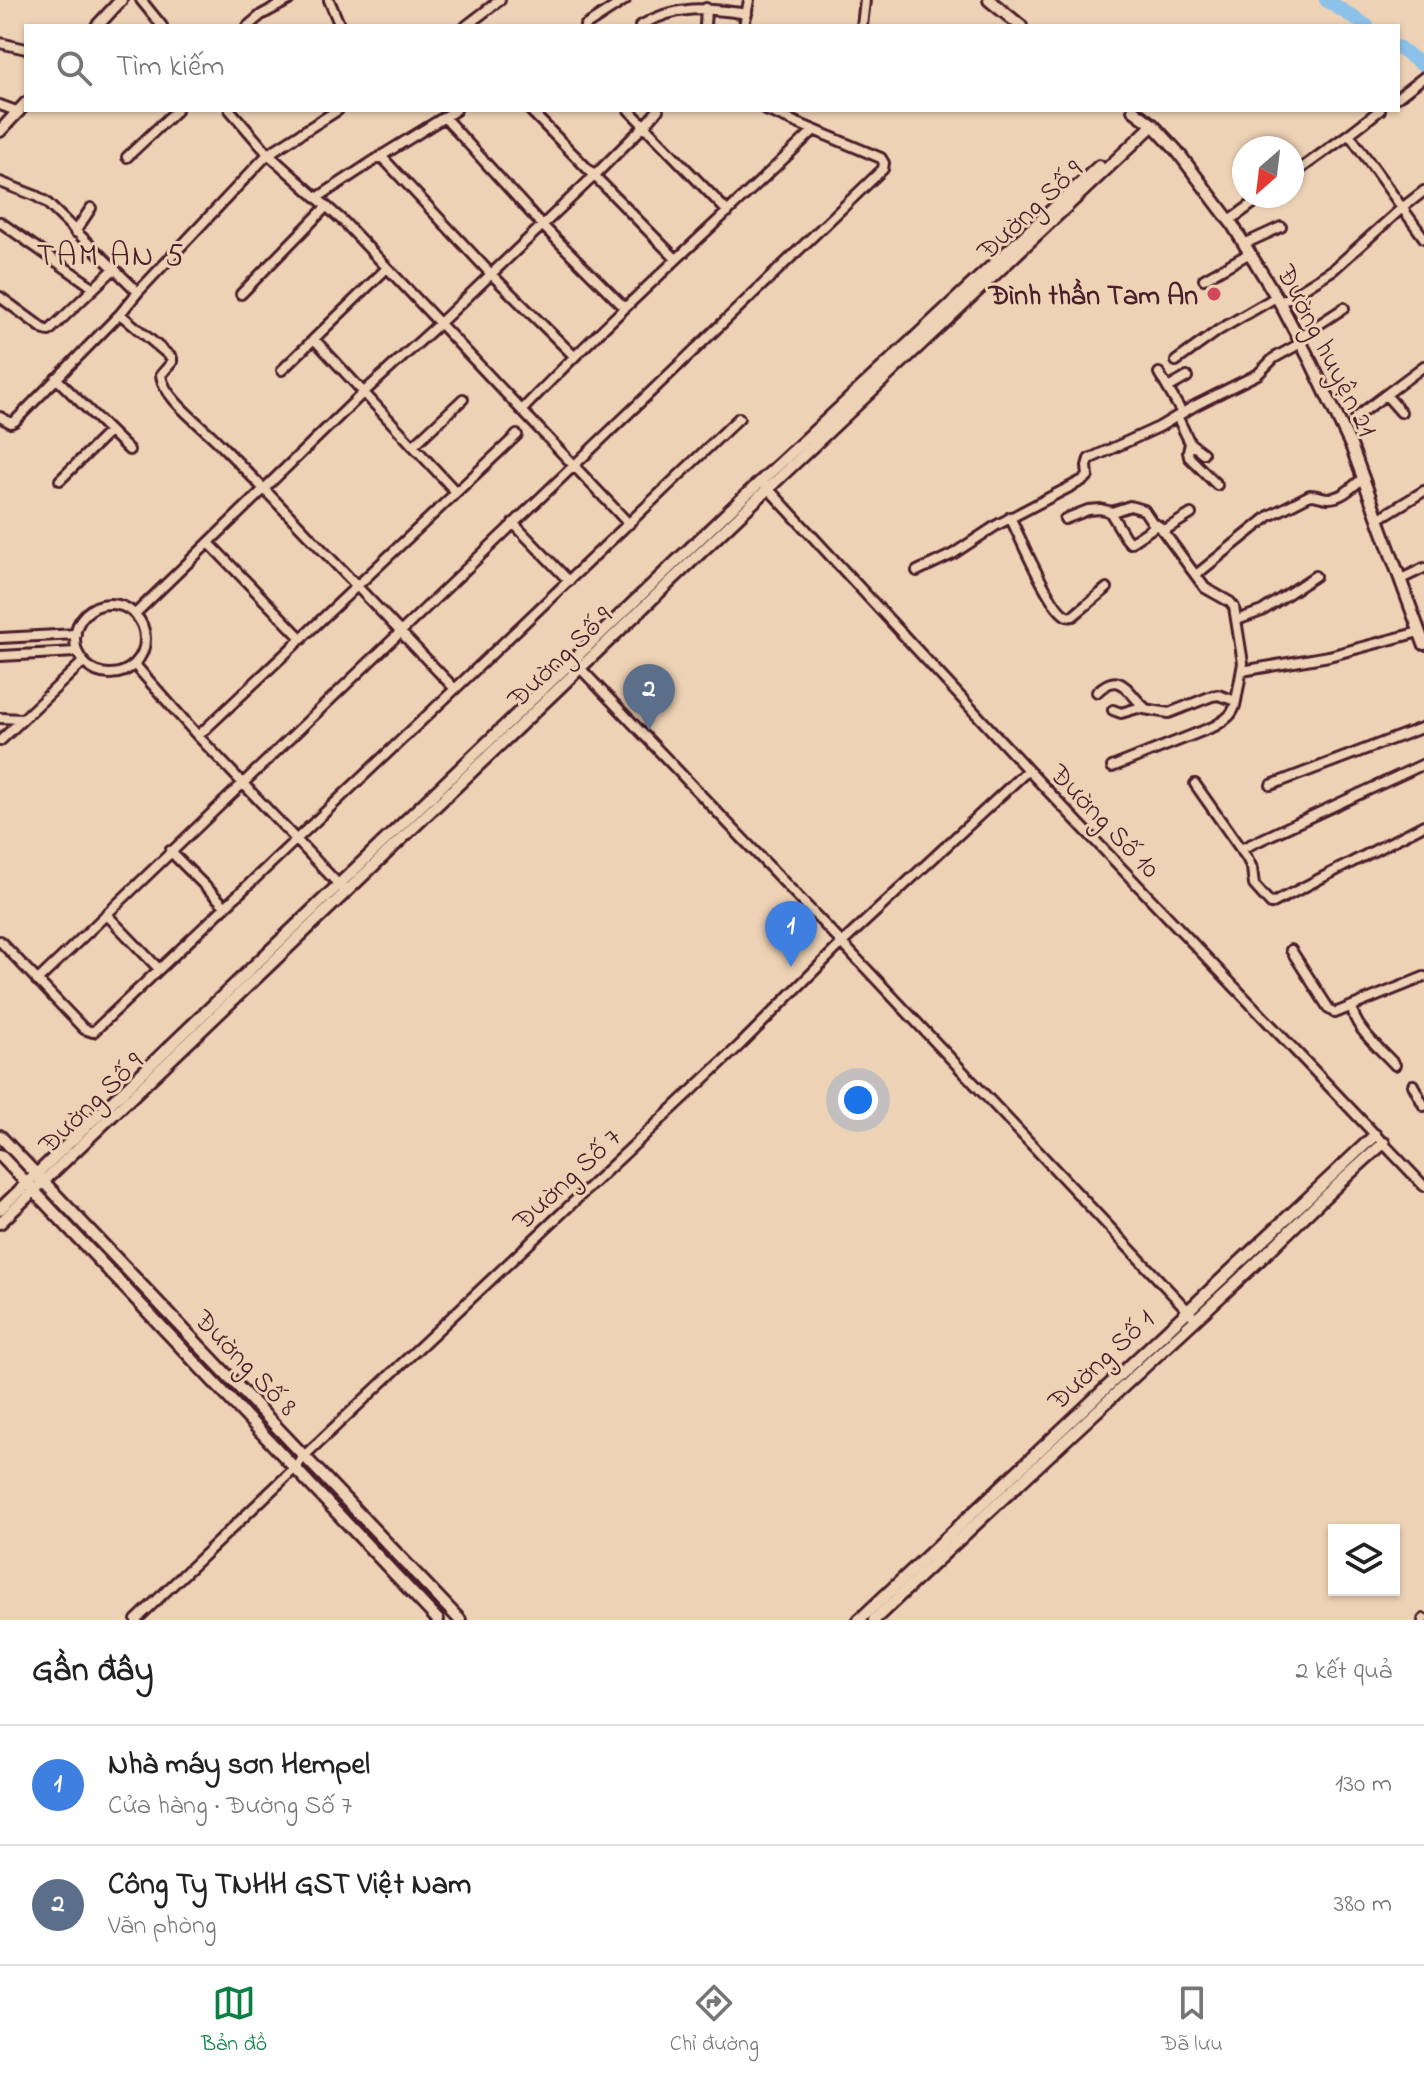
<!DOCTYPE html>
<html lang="vi">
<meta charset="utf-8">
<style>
body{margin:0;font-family:"Indie Flower",sans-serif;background:#f2f2f2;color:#222}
.controls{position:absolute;right:24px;bottom:24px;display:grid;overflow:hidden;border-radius:0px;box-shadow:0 2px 6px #0004}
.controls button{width:72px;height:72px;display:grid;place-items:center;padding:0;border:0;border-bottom:2px solid #e0e0e0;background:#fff;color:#222;font:40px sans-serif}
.compass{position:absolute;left:1232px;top:136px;width:72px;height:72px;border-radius:50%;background:#fff;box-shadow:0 2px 6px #0004;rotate:208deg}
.you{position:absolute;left:858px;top:1100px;width:28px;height:28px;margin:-20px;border:6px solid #fff;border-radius:50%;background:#1a73e8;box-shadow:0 0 0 12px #1a73e833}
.badge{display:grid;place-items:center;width:52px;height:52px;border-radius:50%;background:#0b8043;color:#fff;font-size:26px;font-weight:700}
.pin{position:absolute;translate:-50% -66px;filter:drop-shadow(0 2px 4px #0008)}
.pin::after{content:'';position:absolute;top:42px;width:28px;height:24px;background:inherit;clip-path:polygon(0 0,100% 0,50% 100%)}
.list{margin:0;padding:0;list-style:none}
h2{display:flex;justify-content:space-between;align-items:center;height:104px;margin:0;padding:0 32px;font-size:34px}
h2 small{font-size:26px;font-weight:400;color:#767676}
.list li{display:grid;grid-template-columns:52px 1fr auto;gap:24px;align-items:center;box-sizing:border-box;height:120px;padding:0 32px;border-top:2px solid #e0e0e0}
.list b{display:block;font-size:30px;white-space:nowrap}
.list p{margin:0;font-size:26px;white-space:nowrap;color:#767676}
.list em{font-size:26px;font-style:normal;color:#767676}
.icon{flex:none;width:44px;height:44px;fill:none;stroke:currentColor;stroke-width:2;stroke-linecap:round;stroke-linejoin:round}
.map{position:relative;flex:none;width:1424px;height:1620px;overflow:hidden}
.search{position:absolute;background:#fff;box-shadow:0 2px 6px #0004;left:24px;right:24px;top:24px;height:88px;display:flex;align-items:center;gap:20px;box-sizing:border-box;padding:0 28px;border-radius:0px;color:#767676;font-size:30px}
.sheet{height:344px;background:#fff}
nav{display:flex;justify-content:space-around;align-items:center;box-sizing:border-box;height:112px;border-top:2px solid #e0e0e0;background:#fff;font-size:22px;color:#767676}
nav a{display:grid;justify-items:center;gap:4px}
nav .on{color:#0b8043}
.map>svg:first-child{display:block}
</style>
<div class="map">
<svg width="1424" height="1620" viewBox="0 0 1424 1620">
<rect width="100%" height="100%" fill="#eed2b5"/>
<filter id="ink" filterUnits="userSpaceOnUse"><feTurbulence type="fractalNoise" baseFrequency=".0125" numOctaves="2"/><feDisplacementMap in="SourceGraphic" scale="16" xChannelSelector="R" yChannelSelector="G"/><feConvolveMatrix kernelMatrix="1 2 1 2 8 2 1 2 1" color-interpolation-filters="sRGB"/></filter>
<g filter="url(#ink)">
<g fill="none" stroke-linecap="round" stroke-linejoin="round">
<path stroke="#8cc1e9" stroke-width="14" d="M1326,0L1367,26
M1398,47L1424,66"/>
<defs>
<path id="minor" d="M141,0L162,26
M329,0L340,26
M248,26L261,15L289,0
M466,26L500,0
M585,26L625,0
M640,26C677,4 706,8 747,14
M705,26L706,8
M744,26L749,0
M862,26L865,0
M0,43L26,49
M1398,97L1424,77
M0,105L19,112
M230,110L268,154L344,222L629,524
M530,110L676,259
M629,110L728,212
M445,118L542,225L624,307
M1349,134L1380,110
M381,156L491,274L574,356
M127,157L177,110
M1292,175L1349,134L1424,238
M0,182L36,196L46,202L138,292
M317,198L381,156L456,110
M1229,221L1263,196
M0,222L94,288
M75,232L91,208
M1244,244L1281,227
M1204,279L1250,253
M241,294L326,207
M0,297L45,330L49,331L114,269
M1280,303L1334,269L1402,208L1424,191
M1298,338L1344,308
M314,339L456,492
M1176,361L1219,330L1276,297
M282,370L387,268
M1159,373L1182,413
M56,378L129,450
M1168,388L1187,377
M1386,395L1401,412
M522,410C615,313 716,224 813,131
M1177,416L1190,443L1203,453
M0,417L11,423L15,421L120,314L138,292L268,154L338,110
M1356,417L1424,366
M1190,443L1188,452L1189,457L1217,485
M413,446L463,399
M60,480L109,432
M764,484L1028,770L1424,1186
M1110,512L1125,537L1130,543L1157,525
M1010,517C1019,535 1051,611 1067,616C1069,617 1071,616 1073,616L1107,588
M1065,519L1088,510L1100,509L1112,512L1130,506L1144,510L1152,522L1160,527L1205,588L1230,602L1234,607L1243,663L1236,701L1218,695L1212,696L1169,713L1138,708L1121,713L1113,710
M1378,519L1424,491
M513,523L569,581
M1163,531L1191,514
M209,543L302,639
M917,571L953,554L997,525L1085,479L1088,476L1087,466L1089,459L1159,427L1196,405L1258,374L1274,358L1301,343
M1196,575L1269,516L1310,495C1317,495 1323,498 1329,498C1343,498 1353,486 1363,478
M1401,579L1424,568
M75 639a35 35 0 1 1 70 0a35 35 0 1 1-70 0Z
M135,614L364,392L440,323L594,176L644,126L658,110
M1237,620L1262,611L1315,576
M0,638L76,634
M0,656L76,652
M135,665L198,736L342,888
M581,669L842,943L1192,1315
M1242,671L1329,656L1419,632
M455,689L739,418
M1097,692C1121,669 1127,692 1145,708
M0,718L23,719
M198,736L517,435
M0,741L83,662
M1112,767L1215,726C1226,719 1234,715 1236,701
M1195,784L1247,858L1252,868L1254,885L1271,904L1424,825
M1271,785L1424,727
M1241,849L1424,764
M170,851L225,906
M106,914L159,969
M0,941L84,1029L93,1032L455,689C376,607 299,524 219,443C203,426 163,398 161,375L172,362V358L120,314
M1291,950L1329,1009L1335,1013L1424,977
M37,981L883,169L884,163L881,158L766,110
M1353,1006C1350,1025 1383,1051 1395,1065
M1413,1085L1424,1106
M136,1620L295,1468L304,1456L740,1045L842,943L1028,770
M1423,1620L1424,1619"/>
<path id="tertiary" d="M989,0L1021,26
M97,26L121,0
M1133,110L1153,125L1177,151L1232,224L1280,303L1311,362L1352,448L1424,644
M0,131L26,103
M0,1136L460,1620
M0,1155L438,1620
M0,1209L732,508L1099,166
M0,1223L739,516L1153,125
M859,1620L1375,1135
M874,1620C993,1507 1113,1396 1233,1285C1284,1238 1331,1188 1384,1143"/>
</defs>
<use href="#minor" stroke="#4a1f2b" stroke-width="14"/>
<use href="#tertiary" stroke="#4a1f2b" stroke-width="16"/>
<use href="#minor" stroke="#eed2b5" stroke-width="8"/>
<use href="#tertiary" stroke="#eed2b5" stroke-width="10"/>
</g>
</g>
<circle fill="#d1495b" stroke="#eed2b5" stroke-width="3" cx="1214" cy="294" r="8"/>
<g text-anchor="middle" stroke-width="6" stroke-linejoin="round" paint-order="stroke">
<g font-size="28" fill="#4a1f2b" stroke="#eed2b5">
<text transform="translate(1029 209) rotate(-43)" y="10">Đường Số 9</text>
<text transform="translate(1328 350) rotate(63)" y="10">Đường huyện 21</text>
<text transform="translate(559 656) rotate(-44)" y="10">Đường Số 9</text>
<text transform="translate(1106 820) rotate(46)" y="10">Đường Số 10</text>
<text transform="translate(90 1102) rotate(-44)" y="10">Đường Số 9</text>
<text transform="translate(566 1178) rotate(-43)" y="10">Đường Số 7</text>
<text transform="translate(1100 1359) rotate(-43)" y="10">Đường Số 1</text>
<text transform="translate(247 1362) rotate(46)" y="10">Đường Số 8</text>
</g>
<g font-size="28" font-weight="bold" fill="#4a1f2b" stroke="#eed2b5" text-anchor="end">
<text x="1198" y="304">Đình thần Tam An</text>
</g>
<g font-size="32" letter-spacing="2" fill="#4a1f2b" stroke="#eed2b5">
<text x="111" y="265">TAM AN 5</text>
</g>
</g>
</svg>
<div class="controls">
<button><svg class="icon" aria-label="layers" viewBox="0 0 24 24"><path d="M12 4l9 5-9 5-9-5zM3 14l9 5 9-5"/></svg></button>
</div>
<svg class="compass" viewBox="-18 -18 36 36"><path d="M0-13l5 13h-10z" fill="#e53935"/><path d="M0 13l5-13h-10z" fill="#767676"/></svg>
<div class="you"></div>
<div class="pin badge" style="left:791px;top:967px;background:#3f7fe0">1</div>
<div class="pin badge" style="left:649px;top:730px;background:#5c6f8a">2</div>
<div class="search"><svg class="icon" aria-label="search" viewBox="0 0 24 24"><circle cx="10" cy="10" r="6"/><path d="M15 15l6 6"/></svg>Tìm kiếm</div>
</div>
<section class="sheet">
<h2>Gần đây<small>2 kết quả</small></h2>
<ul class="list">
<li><span class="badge" style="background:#3f7fe0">1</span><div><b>Nhà máy sơn Hempel</b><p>Cửa hàng · Đường Số 7</p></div><em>130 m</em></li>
<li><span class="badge" style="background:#5c6f8a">2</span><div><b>Công Ty TNHH GST Việt Nam</b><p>Văn phòng</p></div><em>380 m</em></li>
</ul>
</section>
<nav>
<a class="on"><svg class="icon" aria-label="map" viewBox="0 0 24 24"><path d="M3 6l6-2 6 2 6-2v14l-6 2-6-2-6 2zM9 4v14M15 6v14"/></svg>Bản đồ</a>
<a><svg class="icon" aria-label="directions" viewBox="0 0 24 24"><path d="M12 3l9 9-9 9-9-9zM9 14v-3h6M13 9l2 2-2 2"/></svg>Chỉ đường</a>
<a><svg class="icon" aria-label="saved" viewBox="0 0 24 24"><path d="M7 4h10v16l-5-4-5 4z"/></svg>Đã lưu</a>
</nav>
